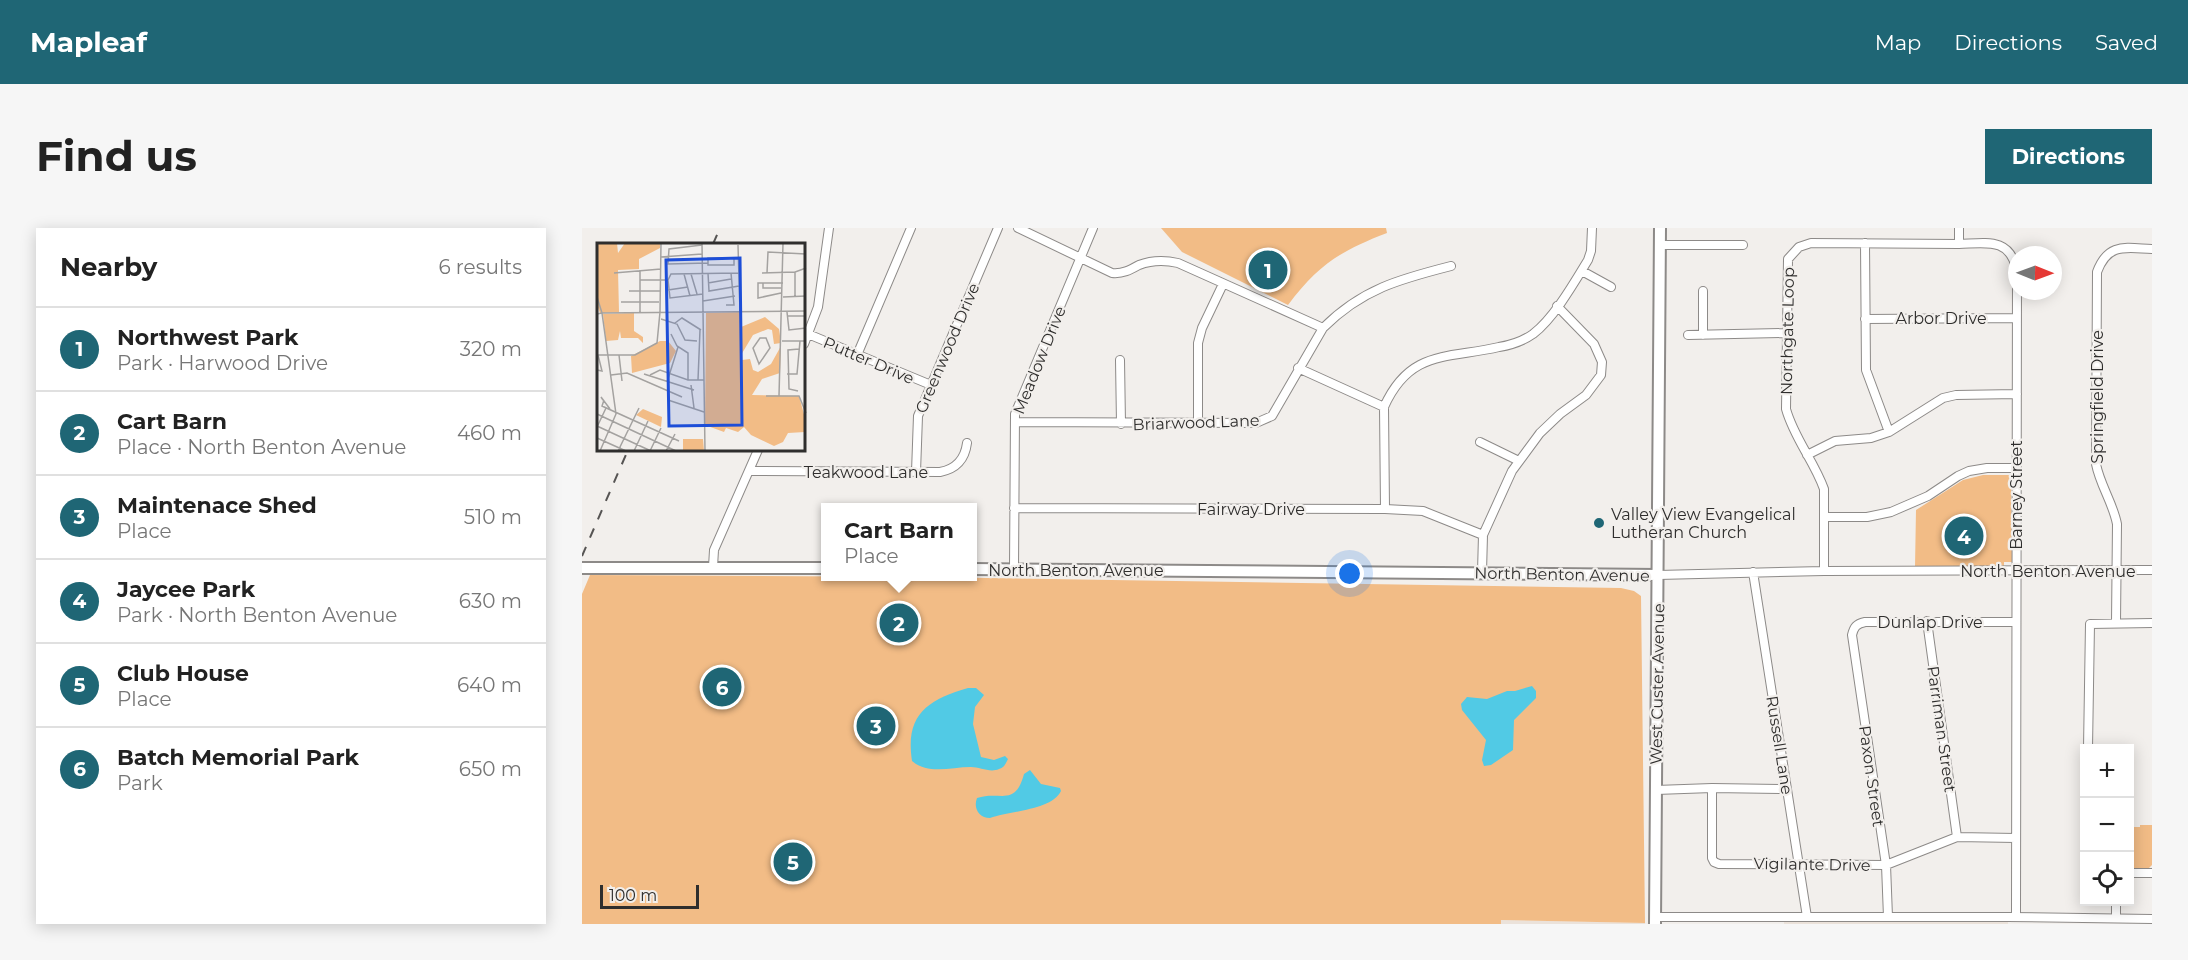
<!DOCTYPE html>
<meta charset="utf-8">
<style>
body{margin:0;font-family:Montserrat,sans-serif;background:#f6f6f6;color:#222}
.controls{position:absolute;right:18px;bottom:18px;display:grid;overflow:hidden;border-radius:0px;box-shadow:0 3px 15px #0003}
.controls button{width:54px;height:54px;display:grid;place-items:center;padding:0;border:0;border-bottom:2px solid #e0e0e0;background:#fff;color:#222;font:30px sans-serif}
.compass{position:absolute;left:1426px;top:18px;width:54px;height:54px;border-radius:50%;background:#fff;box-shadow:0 3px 15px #0003;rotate:91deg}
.scale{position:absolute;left:18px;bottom:15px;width:99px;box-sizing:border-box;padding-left:6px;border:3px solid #2f2e2d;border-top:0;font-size:16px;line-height:21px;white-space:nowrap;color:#2f2e2d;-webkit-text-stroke:4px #f2efec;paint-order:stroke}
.you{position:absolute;left:768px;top:346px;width:21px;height:21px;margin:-15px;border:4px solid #fff;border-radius:50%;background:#1a73e8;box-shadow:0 0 0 9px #1a73e833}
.badge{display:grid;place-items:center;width:39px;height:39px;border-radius:50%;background:#1f6675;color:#fff;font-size:20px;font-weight:700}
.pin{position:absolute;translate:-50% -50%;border:3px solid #fff;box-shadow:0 2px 6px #0006}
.popup{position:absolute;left:239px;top:275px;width:156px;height:78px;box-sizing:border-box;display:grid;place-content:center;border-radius:0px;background:#fff;filter:drop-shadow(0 2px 4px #0005);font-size:20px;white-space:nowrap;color:#767676}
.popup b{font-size:22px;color:#222}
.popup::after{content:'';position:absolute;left:50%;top:100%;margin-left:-12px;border:12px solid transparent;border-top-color:#fff}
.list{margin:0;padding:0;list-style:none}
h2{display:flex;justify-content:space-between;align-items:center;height:78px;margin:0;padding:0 24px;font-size:26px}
h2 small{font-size:20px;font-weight:400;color:#767676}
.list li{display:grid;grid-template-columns:39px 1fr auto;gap:18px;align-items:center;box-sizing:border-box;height:84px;padding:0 24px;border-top:2px solid #e0e0e0}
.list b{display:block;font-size:22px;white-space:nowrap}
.list p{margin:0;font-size:20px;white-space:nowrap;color:#767676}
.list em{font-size:20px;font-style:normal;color:#767676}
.icon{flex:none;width:33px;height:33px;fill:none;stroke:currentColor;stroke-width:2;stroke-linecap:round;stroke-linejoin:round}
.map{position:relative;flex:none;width:1570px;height:696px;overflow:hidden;border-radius:0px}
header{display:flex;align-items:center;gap:36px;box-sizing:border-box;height:84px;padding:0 30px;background:#1f6675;color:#fff}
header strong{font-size:28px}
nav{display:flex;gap:33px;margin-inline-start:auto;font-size:21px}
.intro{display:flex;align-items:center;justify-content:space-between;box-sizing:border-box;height:144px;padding:0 36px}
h1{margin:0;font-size:42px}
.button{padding:15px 27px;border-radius:0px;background:#1f6675;color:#fff;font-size:21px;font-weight:700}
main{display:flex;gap:36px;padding:0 36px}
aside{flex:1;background:#fff;border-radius:0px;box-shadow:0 3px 15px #0003}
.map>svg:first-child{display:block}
</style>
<header>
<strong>Mapleaf</strong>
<nav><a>Map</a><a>Directions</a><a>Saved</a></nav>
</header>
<div class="intro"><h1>Find us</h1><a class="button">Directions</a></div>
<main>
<aside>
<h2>Nearby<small>6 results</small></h2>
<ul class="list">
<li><span class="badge">1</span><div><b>Northwest Park</b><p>Park · Harwood Drive</p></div><em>320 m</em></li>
<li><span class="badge">2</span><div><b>Cart Barn</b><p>Place · North Benton Avenue</p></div><em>460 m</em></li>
<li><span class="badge">3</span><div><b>Maintenace Shed</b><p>Place</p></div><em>510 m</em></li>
<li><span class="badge">4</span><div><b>Jaycee Park</b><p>Park · North Benton Avenue</p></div><em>630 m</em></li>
<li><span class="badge">5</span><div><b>Club House</b><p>Place</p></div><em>640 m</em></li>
<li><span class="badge">6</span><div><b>Batch Memorial Park</b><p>Park</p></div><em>650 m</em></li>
</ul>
</aside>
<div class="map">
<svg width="1570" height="696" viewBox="0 0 1570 696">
<rect width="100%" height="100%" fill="#f2efec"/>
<path fill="#ebe2da" d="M1426,689V696H1202V692Z
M918,692L1063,695V696H919Z"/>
<path fill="#f2bc86" d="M579,0H804L805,5C758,23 736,37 706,77L600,24Z
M1401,247H1429L1430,334H1422V338L1333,339L1334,282L1381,252Z
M8,347L345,349L1039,360L1052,363L1059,368L1063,695L919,692V696H0V366Z
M1558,597H1570V637L1566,641H1548V599H1558Z"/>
<path fill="#51cae5" d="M950,458L954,463V470L932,492L931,522L909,537L902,538L900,532L904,512L880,482L879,476L885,469L905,471L925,463H933Z
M386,460H394L402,467L393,479L391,496L399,529L412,532L423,528L426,531C424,535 422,540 417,541C408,545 398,539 389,539C369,539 346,547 330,533C323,487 345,472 386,460Z
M448,542L459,556L478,560L479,563C470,582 428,583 408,590C397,590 391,580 395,570C418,562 433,580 442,546Z"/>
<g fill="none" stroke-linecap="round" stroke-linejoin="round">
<defs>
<path id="minor" d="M436,0L530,45C541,46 548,42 557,37C570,32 583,32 596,35L741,100
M1377,0V16C1405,15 1428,9 1435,43L1434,689
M1283,15L1284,142L1307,204
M1078,17H1161
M1000,43L1029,59
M1283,91L1435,90
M226,106L349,157
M1106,107L1204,105
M1121,107V63
M222,116L236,79L247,0
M275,127L329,0
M538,132L539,196
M716,140L802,179
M433,194L674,195L690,188L741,100C780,61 818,51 869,38
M616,195V115L620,100L641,56
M898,214L937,233
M1225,227L1253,213L1289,210L1307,204L1361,170L1374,167L1435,166
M167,243L358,244C374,241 383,231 385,215
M334,244L336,188L416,0
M432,280L803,281L841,283L901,307
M803,281L802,179C828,121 866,131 917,119C929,117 941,113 951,106C972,90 992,55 1006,32L1009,23L1010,0
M1243,289H1285L1309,284L1346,268L1376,248L1387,243L1405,240H1434
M131,339L132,322L176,222
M432,342L433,186L511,0
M1242,343V261C1232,233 1212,210 1204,181L1206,31L1217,19L1229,15L1377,16
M900,344L901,307L930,243L958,205L978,186L1004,167L1019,147L1020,134L1012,116L975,78
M1171,344L1225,689
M1076,347L1242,343L1570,342
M1345,393L1375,609
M1534,394L1535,296C1531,275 1518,257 1514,236L1515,44C1526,14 1544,20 1570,21
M1506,520L1508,396L1570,395
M1130,560V630L1132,634L1137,636L1304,637L1375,609L1434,610
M1074,562L1130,560L1204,561
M1548,645H1570
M1073,689H1426L1570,691
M1306,689L1304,637L1270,407C1272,399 1274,396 1283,394H1434
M1534,690V674"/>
<path id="secondary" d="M0,340H244
M391,341L1076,347
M1073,696L1078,0"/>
</defs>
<use href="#minor" stroke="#8d8a88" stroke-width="10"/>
<use href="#secondary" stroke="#8d8a88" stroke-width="14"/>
<use href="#minor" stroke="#fff" stroke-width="8"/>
<use href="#secondary" stroke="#fff" stroke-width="10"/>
<path stroke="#565453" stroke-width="2" stroke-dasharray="10 10" stroke-linecap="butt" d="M131,16L138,0
M0,328L46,222"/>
</g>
<circle fill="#1f6675" stroke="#f2efec" stroke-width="2" cx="1017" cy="295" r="6"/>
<g text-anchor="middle" stroke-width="4.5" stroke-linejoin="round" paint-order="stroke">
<g font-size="16" fill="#2f2e2d" stroke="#f2efec">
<text x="1359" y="96">Arbor Drive</text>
<text transform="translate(1205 103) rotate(-89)" y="6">Northgate Loop</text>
<text transform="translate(365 120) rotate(-67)" y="6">Greenwood Drive</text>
<text transform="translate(287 132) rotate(23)" y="6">Putter Drive</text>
<text transform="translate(457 132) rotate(-68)" y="6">Meadow Drive</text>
<text transform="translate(1515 169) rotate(-90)" y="6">Springfield Drive</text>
<text transform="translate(614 194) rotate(-2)" y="6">Briarwood Lane</text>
<text x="284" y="250">Teakwood Lane</text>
<text transform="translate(1434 267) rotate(-90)" y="6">Barney Street</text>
<text x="669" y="287">Fairway Drive</text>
<text x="494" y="348">North Benton Avenue</text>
<text x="1466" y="349">North Benton Avenue</text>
<text transform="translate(980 346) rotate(1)" y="6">North Benton Avenue</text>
<text x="1348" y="400">Dunlap Drive</text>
<text transform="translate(1075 456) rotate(-89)" y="6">West Custer Avenue</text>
<text transform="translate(1360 501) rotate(82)" y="6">Parriman Street</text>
<text transform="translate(1198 517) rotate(81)" y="6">Russell Lane</text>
<text transform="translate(1290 548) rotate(82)" y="6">Paxon Street</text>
<text transform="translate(1230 636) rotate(1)" y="6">Vigilante Drive</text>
</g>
<g font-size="16" fill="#2f2e2d" stroke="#f2efec" text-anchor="start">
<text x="1029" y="292">Valley View Evangelical<tspan x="1029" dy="18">Lutheran Church</tspan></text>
</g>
</g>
<g transform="translate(15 15)">
<rect width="208" height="208" fill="#f2efec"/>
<path d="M0,0H20L21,10L28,0H63V5L42,16V26L21,27L22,69L3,70L0,62ZM143,69L144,84L168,74L182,86L184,100L177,101L175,87L171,86L156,92L144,112L145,117L153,116L156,127L161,129L174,121L184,103L183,130L165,136L155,152L202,153L208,175V189L191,190L186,199L177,203L154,192L147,184L141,189L129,185L127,189L108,182L109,70ZM37,70V88L46,94V100L41,95H24L23,88L21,97L9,98L6,71ZM63,98H71L79,108L73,120L35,130L34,113ZM46,166L65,174L64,184L39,172ZM86,196H106L107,208H86Z" fill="#f2bc86"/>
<path fill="none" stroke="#a4a2a0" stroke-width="1.5" d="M105,0L106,68M105,2L72,6L71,21L111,20M141,2L143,68M64,14L105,11M137,15V22H111V15ZM17,30L64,26M111,30L112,48L142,43M165,30L198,29M170,30L171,9L209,11M87,31L93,53M94,31L100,51M43,37H71L74,31L142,30M71,37L73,55L106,51M111,40L134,36M166,40V45H184M71,47L91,44M32,48H64M184,50L161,55V40H186M198,53V29L209,25M0,54L5,70L0,71M186,54L209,53M106,58L138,53M24,59H62M129,62H137L134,30M106,68L108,208M43,69V27M63,69L64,0M190,69L192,87L209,85M190,73H209M64,76L80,81L88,97L100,98M78,80L85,75L104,87M74,91L80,103L91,110V137M163,95H169L173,105L162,121L156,105ZM185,98H209M0,112H38L60,100L63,69M22,112L25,138M0,127L5,128L1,112M47,131L97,147M190,131H200L203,98M14,132L30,130L85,154M53,132L63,127L91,137H107M101,137L103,87M70,139L81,104M94,142L97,165M201,148L192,146L191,107L202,106M169,153H202L209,170M182,153L186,0M6,157L4,154L13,166M7,157L5,163L82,198M71,157L107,169M0,171L79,208M0,183L54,208M0,184L9,165M0,195L29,208M3,208L19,171L5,70L209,68M21,208L42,165M37,208L51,178M53,208L64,185M69,208L78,191"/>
<path fill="#1d4ed8" fill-opacity="0.15" stroke="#1d4ed8" stroke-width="3" d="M143,15L145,182L72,183L69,17Z"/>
<rect width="208" height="208" fill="none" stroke="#2f2e2d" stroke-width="3"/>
</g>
</svg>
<div class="controls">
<button>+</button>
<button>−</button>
<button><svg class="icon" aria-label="locate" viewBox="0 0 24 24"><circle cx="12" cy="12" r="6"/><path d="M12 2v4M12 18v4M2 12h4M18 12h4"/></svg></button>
</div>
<svg class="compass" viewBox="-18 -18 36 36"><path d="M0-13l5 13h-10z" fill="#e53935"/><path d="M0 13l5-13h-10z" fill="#767676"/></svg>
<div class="scale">100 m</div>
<div class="you"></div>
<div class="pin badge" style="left:686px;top:42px">1</div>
<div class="pin badge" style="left:317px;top:395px">2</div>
<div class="popup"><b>Cart Barn</b>Place</div>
<div class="pin badge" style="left:294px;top:498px">3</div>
<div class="pin badge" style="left:1382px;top:308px">4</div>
<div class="pin badge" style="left:211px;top:634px">5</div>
<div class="pin badge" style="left:140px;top:459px">6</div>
</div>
</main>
